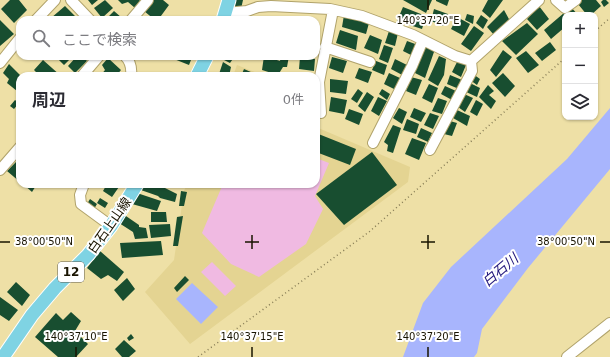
<!DOCTYPE html>
<html lang="ja">
<meta charset="utf-8">
<style>
body{margin:0;font-family:"DejaVu Sans","Noto Sans JP",sans-serif;background:#f2f2f3;color:#2b2b33}
.controls{position:absolute;right:12px;top:12px;display:grid;overflow:hidden;border-radius:8px;box-shadow:0 1px 3px #0004}
.controls button{width:36px;height:36px;display:grid;place-items:center;padding:0;border:0;border-bottom:1px solid #e1e1e2;background:#fff;color:#2b2b33;font:20px sans-serif}
.list{margin:0;padding:0;list-style:none}
h2{display:flex;justify-content:space-between;align-items:center;height:52px;margin:0;padding:0 16px;font-size:17px}
h2 small{font-size:13px;font-weight:400;color:#7c7c81}
.icon{flex:none;width:22px;height:22px;fill:none;stroke:currentColor;stroke-width:2;stroke-linecap:round;stroke-linejoin:round}
.map{position:relative;flex:none;width:610px;height:357px;overflow:hidden}
.search{position:absolute;background:#fff;box-shadow:0 1px 3px #0004;left:16px;top:16px;width:304px;height:44px;display:flex;align-items:center;gap:10px;box-sizing:border-box;padding:0 14px;border-radius:12px;color:#7c7c81;font-size:15px}
.panel{position:absolute;background:#fff;box-shadow:0 1px 3px #0004;left:16px;top:72px;width:304px;height:116px;border-radius:12px}
.map>svg:first-child{display:block}
</style>
<div class="map">
<svg width="610" height="357" viewBox="0 0 610 357">
<rect width="100%" height="100%" fill="#eee0a6"/>
<path fill="#e4d492" d="M237,65L265,76H233Z
M316,127L410,167L408,182L190,344L145,292L174,260L184,191L187,184H316Z"/>
<path fill="#f0bae2" d="M316,158L329,163L315,196L323,209L306,244L259,277L231,264L202,233L223,184H316Z
M212,262L236,286L225,296L201,272Z"/>
<path fill="#a8b5fd" d="M610,108V169L528,268L482,329L477,353L474,357H403L423,303L451,267L567,159Z
M192,283L218,307L201,324L176,299Z"/>
<path fill="#184e30" d="M10,0H19L27,10L14,23L1,9Z
M88,0H98L92,5Z
M105,0L113,8L102,18L94,8Z
M118,0H140L135,8L128,2L122,4Z
M153,0H163L169,5L158,20H155L144,11Z
M230,0H243L241,9L228,7Z
M403,0H432L426,13Z
M436,0H449L447,6L436,1Z
M488,0H503L490,18L482,11Z
M582,0H596L601,6L591,15H587L578,4Z
M603,0H606L609,3L604,7L601,2Z
M65,6L75,16L70,20H53L51,18Z
M539,6L549,19L537,30L527,19Z
M403,7L426,16L422,29L397,21Z
M571,7L578,15H565V27L551,39L544,30Z
M434,9L448,14L443,26L431,21Z
M504,10L510,21L494,35L487,27Z
M114,11L122,18L119,20H105Z
M467,14L474,16L473,24L465,20Z
M344,15L369,23L366,34L342,27Z
M481,15L488,20L483,29L476,23Z
M457,17L470,24L464,36L451,29Z
M0,20L14,34L0,46Z
M527,23L538,34L516,55L502,41Z
M474,26L484,33L471,51L461,44Z
M340,30L358,36L356,50L336,43Z
M389,31L398,33L395,46L385,43Z
M370,35L382,40L378,54L364,48Z
M407,41L418,45L413,56L403,51Z
M550,42L556,50L542,61L535,53Z
M384,45L393,48L388,63L379,59Z
M425,45L435,49L425,78L413,72Z
M503,50L512,57L496,77L490,70Z
M526,51L539,65L528,73L516,58Z
M59,56H73L64,65L57,58Z
M77,56H83L87,61L75,73L68,66Z
M175,56H184L191,60L189,65L174,59Z
M219,56H235L230,63L218,57Z
M264,56L280,61L281,56H289L287,67H283L278,75L262,70Z
M439,56L446,59L444,75L438,86L428,80Z
M300,57L315,59L314,71L299,69Z
M332,57L347,61L343,73L329,68Z
M108,58L121,70L116,76H100L105,70L102,65Z
M395,59L407,65L404,76L391,69Z
M43,60L61,76H40L34,70Z
M458,60L466,65L461,77L452,72Z
M376,61L387,65L384,75L372,70Z
M223,62L231,67L229,76H222L219,74Z
M9,64L20,75V87L17,91L7,83L9,79L3,73Z
M359,68L372,72L368,83L355,78Z
M244,69L260,76H241Z
M389,73L400,78L396,90L384,84Z
M503,73L515,86L505,97L492,83Z
M473,74L480,79L477,85L470,80Z
M450,75L462,80L459,89L447,84Z
M411,77L422,80L416,95L406,91Z
M330,79L348,81L346,94L330,92Z
M470,83L480,88L477,97L464,91Z
M429,84L438,88L432,103L422,98Z
M488,85L494,91L489,95L496,101L491,109L479,97Z
M445,86L456,91L452,100L441,94Z
M358,89L363,93L357,103L351,99Z
M382,89L390,94L387,100L379,94Z
M367,92L374,97L365,112L358,106Z
M464,94L473,98L465,112L458,107Z
M331,97L347,100L344,114L329,111Z
M378,97L387,101L379,116L371,111Z
M438,98L447,101L442,114L432,111Z
M15,100L19,103L14,109L10,106Z
M476,100L483,104L477,116L470,112Z
M399,108L407,112L402,124L393,118Z
M414,108L426,113L421,122L410,117Z
M349,109L363,114L359,125L345,119Z
M457,110L470,116L467,126L453,118Z
M430,113L439,116L433,129L424,125Z
M407,119L419,124L416,134L403,130Z
M450,121L457,123L452,136L444,134Z
M393,125L401,128L393,153L387,151L388,145L384,142Z
M421,128L432,133L428,142L417,137Z
M316,133L356,149L350,165L316,152Z
M412,138L426,143L419,160L405,154Z
M372,152L397,185L344,225L316,194Z
M16,162L20,166V182L7,171Z
M23,184H37L32,192Z
M107,184H121L112,197L103,191Z
M141,184H157L177,194L175,202L160,198L158,196L138,189Z
M181,191L187,192L184,206H179Z
M137,193L161,201L157,211L132,204Z
M100,198L108,203L105,208L97,203Z
M90,199L97,204L94,209L87,204Z
M151,212H166L167,222H151Z
M123,214L139,225V227L146,228L148,238L135,239L133,232L119,223Z
M183,216L178,246H173L177,217Z
M170,224L171,236L151,238L149,225Z
M161,241L163,255L122,258L120,243Z
M100,251L124,272L117,281L108,275L101,279L87,268Z
M185,276L189,280L177,292L174,288Z
M127,278L135,289L123,301L114,290Z
M16,282L30,295L22,306L7,292Z
M0,297L18,310L9,321L0,315Z
M71,312L81,321L75,331L88,344L76,357H58L35,337L56,313L63,320Z
M131,334L134,338L129,341L127,338Z
M124,340L136,351L129,357H122L115,349Z"/>
<g fill="none" stroke-linecap="round" stroke-linejoin="round">
<defs>
<path id="minor" d="M71,0L90,20
M556,0L565,8L576,0
M226,13L247,11L258,7L271,6L330,9L362,16L413,35L455,56L471,61L539,0
M36,20L55,0
M131,20L148,0
M325,47L370,62
M125,56C131,62 132,68 131,76
M0,63L20,38
M82,76L99,56
M321,113L319,82L333,10
M373,143L412,66L423,40
M430,150L472,71L471,61
M0,170L20,147
M84,184L80,195L81,204L111,226
M567,357L610,323"/>
<path id="major" d="M223,20L229,0
M197,76L207,56
M3,357L32,315L55,288L88,255L111,226L137,184"/>
</defs>
<use href="#minor" stroke="#b1a36b" stroke-width="12"/>
<use href="#major" stroke="#fff" stroke-width="15"/>
<path stroke="#877d56" stroke-width="1.5" stroke-dasharray="1 3" stroke-linecap="butt" d="M595,31L610,18
M198,357L369,232L565,58"/>
<use href="#minor" stroke="#fff" stroke-width="10"/>
<use href="#major" stroke="#7fd3e3" stroke-width="13"/>
</g>
<path fill="none" stroke="#191401" stroke-width="1.5" d="M428,0V10M252,235V249M428,235V249M0,242H10M245,242H259M421,242H435M600,242H610M76,347V357M252,347V357M428,347V357"/>
<g text-anchor="middle" stroke-width="4" stroke-linejoin="round" paint-order="stroke">
<rect fill="#fff" stroke="#5e5a4d" stroke-width="1" x="58" y="262" width="26" height="20" rx="3"/>
<g font-size="12" font-weight="bold" fill="#191401">
<text x="71" y="276">12</text>
</g>
<g font-size="13" fill="#191401" stroke="#fff">
<text transform="translate(109 225) rotate(-55)" y="5">白石上山線</text>
</g>
<g font-size="14" font-style="italic" fill="#20157b" stroke="#fff">
<text transform="translate(500 270) rotate(-40)" y="5">白石川</text>
</g>
</g>
<g font-size="10" text-anchor="middle" fill="#191401" stroke="#fff" stroke-width="4" stroke-linejoin="round" paint-order="stroke">
<text x="428" y="24">140°37'20"E</text>
<text x="44" y="245">38°00'50"N</text>
<text x="566" y="245">38°00'50"N</text>
<text x="76" y="340">140°37'10"E</text>
<text x="252" y="340">140°37'15"E</text>
<text x="428" y="340">140°37'20"E</text>
</g>
</svg>
<div class="controls">
<button>+</button>
<button>−</button>
<button><svg class="icon" aria-label="layers" viewBox="0 0 24 24"><path d="M12 4l9 5-9 5-9-5zM3 14l9 5 9-5"/></svg></button>
</div>
<div class="search"><svg class="icon" aria-label="search" viewBox="0 0 24 24"><circle cx="10" cy="10" r="6"/><path d="M15 15l6 6"/></svg>ここで検索</div>
<section class="panel">
<h2>周辺<small>0件</small></h2>
<ul class="list">
</ul>
</section>
</div>
